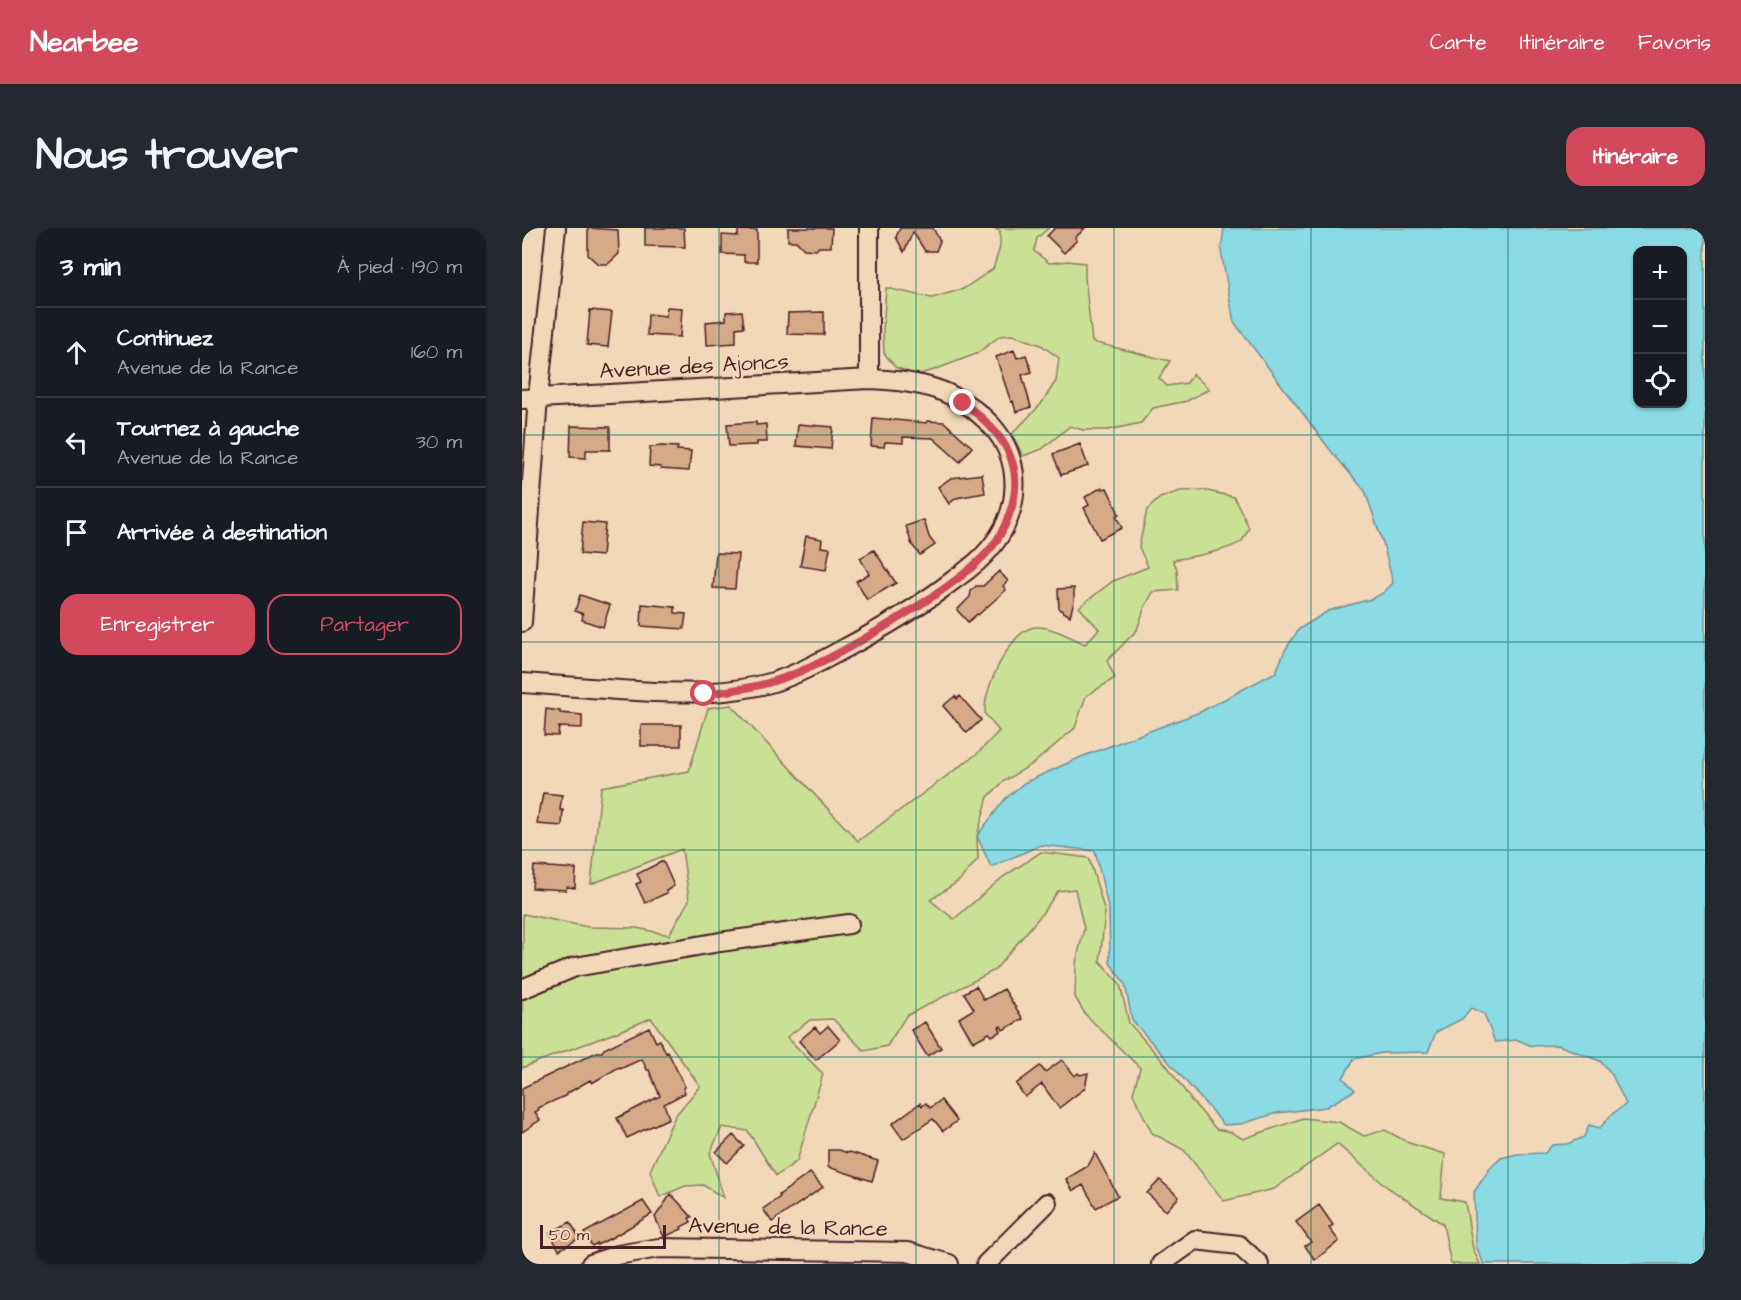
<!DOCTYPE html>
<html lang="fr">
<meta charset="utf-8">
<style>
body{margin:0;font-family:"Architects Daughter",sans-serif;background:#242831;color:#f1f3f6}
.controls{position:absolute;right:18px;top:18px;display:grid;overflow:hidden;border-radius:12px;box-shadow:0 2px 4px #0004}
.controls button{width:54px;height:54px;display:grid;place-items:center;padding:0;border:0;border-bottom:2px solid #363941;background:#171b24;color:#f1f3f6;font:30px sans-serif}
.scale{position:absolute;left:18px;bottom:15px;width:126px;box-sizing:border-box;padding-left:6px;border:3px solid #4a1f2b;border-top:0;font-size:16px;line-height:21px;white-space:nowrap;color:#4a1f2b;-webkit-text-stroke:4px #f1d8b9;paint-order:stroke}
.stop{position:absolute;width:18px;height:18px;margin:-14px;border:4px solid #d1495b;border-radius:50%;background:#fff}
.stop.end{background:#d1495b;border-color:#fff;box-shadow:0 2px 6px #0008}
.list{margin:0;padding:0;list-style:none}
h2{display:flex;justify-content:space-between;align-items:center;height:78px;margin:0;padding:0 24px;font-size:26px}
h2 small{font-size:20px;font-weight:400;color:#9ea1a6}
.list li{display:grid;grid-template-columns:39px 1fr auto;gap:18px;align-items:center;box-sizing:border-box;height:90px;padding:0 24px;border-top:2px solid #363941}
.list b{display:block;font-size:22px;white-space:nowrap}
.list p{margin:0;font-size:20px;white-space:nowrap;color:#9ea1a6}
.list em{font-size:20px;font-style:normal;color:#9ea1a6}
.actions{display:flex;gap:12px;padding:18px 24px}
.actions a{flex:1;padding:14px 0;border:2px solid #d1495b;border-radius:18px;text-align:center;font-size:21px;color:#d1495b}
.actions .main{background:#d1495b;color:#fff}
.icon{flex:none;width:33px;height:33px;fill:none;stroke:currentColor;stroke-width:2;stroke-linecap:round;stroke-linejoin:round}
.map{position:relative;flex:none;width:1183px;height:1036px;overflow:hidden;border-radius:18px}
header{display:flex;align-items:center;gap:36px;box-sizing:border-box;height:84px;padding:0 30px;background:#d1495b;color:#fff}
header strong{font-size:28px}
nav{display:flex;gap:33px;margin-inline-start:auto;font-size:21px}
.intro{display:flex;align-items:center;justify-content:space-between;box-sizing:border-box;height:144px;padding:0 36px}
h1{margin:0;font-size:42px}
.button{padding:15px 27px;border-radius:18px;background:#d1495b;color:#fff;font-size:21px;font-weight:700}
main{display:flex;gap:36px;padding:0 36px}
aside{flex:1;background:#171b24;border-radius:18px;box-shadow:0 2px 4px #0004}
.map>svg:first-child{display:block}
</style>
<header>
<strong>Nearbee</strong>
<nav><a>Carte</a><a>Itinéraire</a><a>Favoris</a></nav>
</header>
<div class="intro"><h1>Nous trouver</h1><a class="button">Itinéraire</a></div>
<main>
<aside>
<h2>3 min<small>À pied · 190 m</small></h2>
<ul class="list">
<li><svg class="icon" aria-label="ahead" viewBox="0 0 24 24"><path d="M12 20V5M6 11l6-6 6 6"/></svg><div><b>Continuez</b><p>Avenue de la Rance</p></div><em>160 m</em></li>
<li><svg class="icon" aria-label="left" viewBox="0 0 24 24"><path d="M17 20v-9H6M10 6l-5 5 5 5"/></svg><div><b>Tournez à gauche</b><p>Avenue de la Rance</p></div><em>30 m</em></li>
<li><svg class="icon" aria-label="arrive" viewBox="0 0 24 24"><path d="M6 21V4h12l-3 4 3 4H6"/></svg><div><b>Arrivée à destination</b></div></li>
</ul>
<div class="actions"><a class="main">Enregistrer</a><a>Partager</a></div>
</aside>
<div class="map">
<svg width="1183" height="1036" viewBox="0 0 1183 1036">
<rect width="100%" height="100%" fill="#f1d8b9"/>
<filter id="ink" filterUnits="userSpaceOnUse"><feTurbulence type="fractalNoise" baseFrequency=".0167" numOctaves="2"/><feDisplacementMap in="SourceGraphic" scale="12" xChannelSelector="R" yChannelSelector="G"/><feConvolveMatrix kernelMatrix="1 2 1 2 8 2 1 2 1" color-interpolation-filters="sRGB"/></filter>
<g filter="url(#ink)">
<path fill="#cae095" stroke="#8a8060" stroke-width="1.5" d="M471,0H527L515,10L512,23L527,35L546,33L563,35V49L570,114L648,133L637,150L645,158L665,155L671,146L687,161L665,173L631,180L619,195L586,202H561L548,198L520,221L501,228L490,206L519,176L534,153L537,130L519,117L491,107L478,108L454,126L412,142L394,147L373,139L362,125L361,104L364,60L410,70L441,61L471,41L478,19V3Z
M681,262L712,269L721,287L727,300C725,304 722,310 720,313C708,323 667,329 651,332L655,341L656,362L631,364L622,381L615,402L585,433L593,450L564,468L553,500L512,535L482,553L466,569L455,608L456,631L437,653L408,672L432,691L481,649L519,624L567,630L583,684L578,733L598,756L607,795L646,839L669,872L694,901L709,904L721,911L781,890L817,894L842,908L863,902L887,915L923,926L919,970L943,974L951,1021L958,1036H929L921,996L865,959L815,916L752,961L702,973L662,922L630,905L611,866L618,840L563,786L553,769L554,735L562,701L553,661L536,663L519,687L473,742L384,788L365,818L342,823L311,791L288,792L265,809L301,846L275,933L254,948L226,903L200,899L188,925L202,970L181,957L163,958L138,969L128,943L153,888L178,858L129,790C87,809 43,822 0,840L1,686L66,699L115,700L147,707L167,672L160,621L69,656L79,559L167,543L186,480L209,477L336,613L456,525L477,503L463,486C463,480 463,473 465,467C470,448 491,399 515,399C531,399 548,409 563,416L577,401L557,379L591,353L626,339L617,319L625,282L638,270L658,263Z"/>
<path fill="#89dae2" stroke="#708f99" stroke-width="1.5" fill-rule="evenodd" d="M702,0H1183V1036H962L954,1018L952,964L969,939L979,930L995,926L1023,925L1030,917L1045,916L1062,909L1067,897L1078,900L1089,887L1104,876L1089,845L1078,833L1036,817L1010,818L996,812L973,814L962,786L949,780L940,791L914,804L906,824L860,825L832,831L821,850L833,862L804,879L755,885L719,896L702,897L610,792L603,756L588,735L587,683L573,623L519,617L469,639L455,608L483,571L502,555L559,529L678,484L754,444L763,422L777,401L806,383L849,371L861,365L871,355L861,315L843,263L809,223L712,94L699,23ZM1116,22H1160V176H1116Z"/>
<path fill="#d6aa87" stroke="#4a1f2b" stroke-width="1.5" d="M66,0L96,2L97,26L86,36H76L66,27Z
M123,0H162L163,19L123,18Z
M266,0H310L309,19H297L294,22L282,21L274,13H266Z
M378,0H411L418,13L414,23H403L391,4L382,24L374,9Z
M533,0H563L553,10L555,12L542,25L525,8Z
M216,2H235V34H222V27L200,26V7L216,8Z
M145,79L160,80L158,109L125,107L126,86L144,88Z
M68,82L90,84L86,119L65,117Z
M220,83L222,99L214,100V115L185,117L184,94L204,92V84Z
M302,84V107L265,106L266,85Z
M492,122L495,130L504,127L510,144L500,147L509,179L494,184L491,173L489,174L474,129Z
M351,190L405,195V193L422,194L450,219L438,234L411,210L381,209V215L363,214L362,219L349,218Z
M234,194V197L244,196L245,214H235V217L207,218L205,196Z
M276,196L311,199L309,221L274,218Z
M49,198L88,199V222H64V230L48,229Z
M558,216L566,238L539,247L531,226Z
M140,218L156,219L155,222L169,223L167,243L139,241V239L127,238L128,219Z
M460,246L463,265L434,270L427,276L416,259L429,250Z
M580,259L581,261L585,260L593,277L597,286L594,288L600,300L578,311L562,280L567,277L563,269Z
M402,292L407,309L413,317L398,327L390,317L384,298Z
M61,294L83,296L80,328L58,326Z
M284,308L300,311L299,319L308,320L304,342L278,338Z
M352,322L374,355L345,372L334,353L347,346L338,330Z
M194,325L216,326L213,361L191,360Z
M477,343L486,353L481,358L484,362L456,387L455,386L446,394L435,382L448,369L449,363L454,358H461Z
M552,360V373L548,388L537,381L536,361Z
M58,367L88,377L81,399L60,392L61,386L53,383Z
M120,376L153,379V385L164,386L162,401L119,398Z
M433,468L435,471L438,468L459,492L445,505L421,478Z
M24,481L38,483V485L60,487V500L37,499L36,508L22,507Z
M119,497H159V518H119Z
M21,565L40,567L38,582H41L40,598L15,596L18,576H19Z
M141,633L152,658L144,663L145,665L123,675L114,656L119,654L115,646Z
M12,638L54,641L53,660L45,659L44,662L10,660Z
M454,758L462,772L482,761L501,791L481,802L479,798L477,799L479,803L470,808L467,805L451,814L437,790L452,781L442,765Z
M403,794L419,820L405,828L389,802Z
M306,798L318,812L294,832L277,813L293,799L298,805Z
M127,799L134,814L138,812L144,825L146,824L163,859L161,860L163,865L142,876L147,890L105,910L95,890L138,868L127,842H125L120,831L98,841L97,839L70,855L68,852L44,866L45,867L16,880L17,882L13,884L18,892L0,904V860L75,824H80L82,821Z
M540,832L553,848L556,845L558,847L566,845L563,860L537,880L520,856L503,869L494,856L518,838L523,844Z
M419,872L435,893L421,903L411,891L381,911L370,896L398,875L400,878L404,875L408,880Z
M211,907L222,918L205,935L194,924Z
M306,922H317L326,925L328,924L356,933L350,953L306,939Z
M573,925L596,968L574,980L561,957L551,963L544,951L566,938Z
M288,945L301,959L250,994L241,981L258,969L257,967Z
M638,952L657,969L644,983L625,965Z
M149,966L170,989L167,990L169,994L159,999L160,1001L142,1009L133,989Z
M121,973L130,986L91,1009L75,1017V1015L70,1018L62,1005Z
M797,977L811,997L807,1000L817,1013L793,1032L783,1018L789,1014L774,994Z
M48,994L58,1010L37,1022L28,1005Z"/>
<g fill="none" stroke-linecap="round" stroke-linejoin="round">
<defs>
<path id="minor" d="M347,0V151
M0,171L347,151C397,153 434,160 470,198C501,233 499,282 470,318C460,331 446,342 433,351C397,379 358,402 318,423C296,435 272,448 248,455C207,466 173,465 131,464C87,462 44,458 0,455
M0,394L16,169L34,0
M0,761L53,739L198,714L327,696
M69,1036L95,1027L137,1020L386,1024L427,1036
M464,1036L525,975
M639,1036L673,1012L717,1017L737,1036"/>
</defs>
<use href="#minor" stroke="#4a1f2b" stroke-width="22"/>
<use href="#minor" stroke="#f1d8b9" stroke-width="18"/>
</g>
</g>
<g fill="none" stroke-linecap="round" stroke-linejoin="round" filter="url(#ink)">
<path stroke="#d1495b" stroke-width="8" d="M182,466C205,463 227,461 249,454C290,442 336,415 372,393C403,374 446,348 470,319C477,310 483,298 487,287C506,237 480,203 441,175"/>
</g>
<path fill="none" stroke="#0f766e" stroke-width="1.5" stroke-opacity="0.55" d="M197,0V1036M394,0V1036M592,0V1036M789,0V1036M986,0V1036M0,207H1183M0,414H1183M0,622H1183M0,829H1183"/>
<g text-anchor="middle" stroke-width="5" stroke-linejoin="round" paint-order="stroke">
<g font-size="22" fill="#4a1f2b" stroke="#f1d8b9">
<text transform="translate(172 137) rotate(-3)" y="8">Avenue des Ajoncs</text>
<text transform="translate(266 998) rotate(1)" y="8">Avenue de la Rance</text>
</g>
</g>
</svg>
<div class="controls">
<button>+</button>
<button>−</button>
<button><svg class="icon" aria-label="locate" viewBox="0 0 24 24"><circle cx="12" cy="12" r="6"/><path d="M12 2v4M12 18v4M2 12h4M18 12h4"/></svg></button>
</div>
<div class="scale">50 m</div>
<div class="stop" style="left:182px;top:466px"></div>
<div class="stop end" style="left:441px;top:175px"></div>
</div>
</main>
